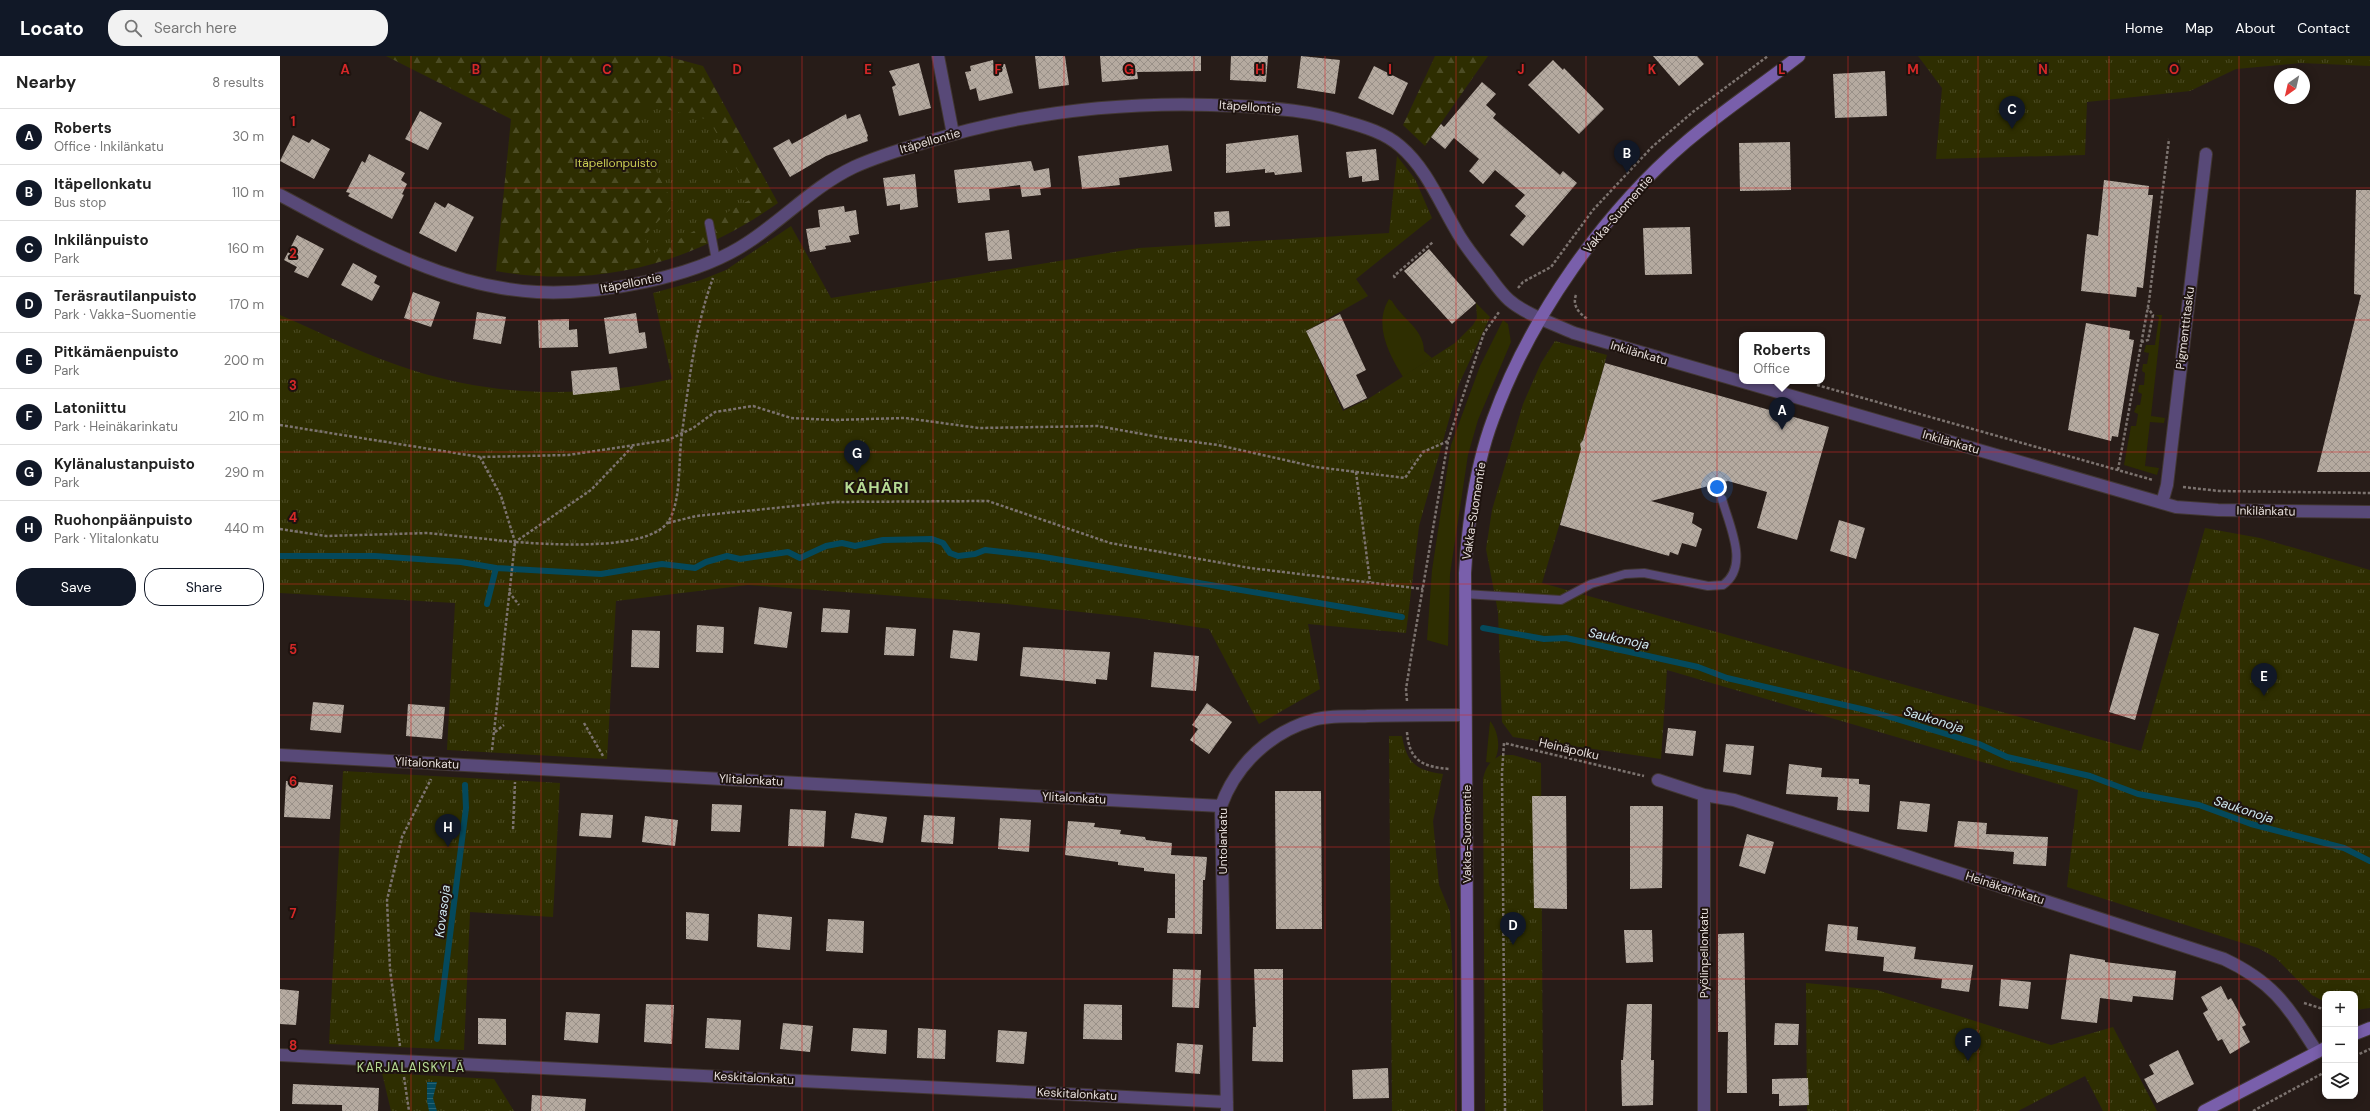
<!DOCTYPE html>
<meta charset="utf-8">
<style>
body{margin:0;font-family:"DM Sans",sans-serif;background:#f2f2f2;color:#222}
.controls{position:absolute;right:12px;bottom:12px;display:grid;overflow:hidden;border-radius:8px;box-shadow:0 2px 10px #0003}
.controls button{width:36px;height:36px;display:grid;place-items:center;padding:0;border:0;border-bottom:1px solid #e0e0e0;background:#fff;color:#222;font:20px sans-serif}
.compass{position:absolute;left:1994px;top:12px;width:36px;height:36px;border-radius:50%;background:#fff;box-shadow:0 2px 10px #0003;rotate:214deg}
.you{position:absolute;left:1437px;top:431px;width:14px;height:14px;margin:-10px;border:3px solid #fff;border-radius:50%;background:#1a73e8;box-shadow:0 0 0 6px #1a73e833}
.badge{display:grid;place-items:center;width:26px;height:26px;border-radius:50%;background:#111827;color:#fff;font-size:13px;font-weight:700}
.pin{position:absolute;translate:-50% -33px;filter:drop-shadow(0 1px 2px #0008)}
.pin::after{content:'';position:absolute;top:21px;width:14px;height:12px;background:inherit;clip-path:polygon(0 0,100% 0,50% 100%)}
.popup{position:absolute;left:1459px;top:276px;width:86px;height:52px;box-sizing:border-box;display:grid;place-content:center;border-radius:8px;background:#fff;filter:drop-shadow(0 1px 3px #0005);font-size:13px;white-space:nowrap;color:#767676}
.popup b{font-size:15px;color:#222}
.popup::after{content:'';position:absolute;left:50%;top:100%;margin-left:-8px;border:8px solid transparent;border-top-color:#fff}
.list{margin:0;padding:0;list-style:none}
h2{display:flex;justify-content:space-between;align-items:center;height:52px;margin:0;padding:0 16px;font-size:17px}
h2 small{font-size:13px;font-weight:400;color:#767676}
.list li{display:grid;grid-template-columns:26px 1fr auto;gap:12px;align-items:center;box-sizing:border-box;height:56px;padding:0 16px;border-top:1px solid #e0e0e0}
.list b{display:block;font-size:15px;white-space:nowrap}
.list p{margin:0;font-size:13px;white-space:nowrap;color:#767676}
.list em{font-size:13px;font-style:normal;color:#767676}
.actions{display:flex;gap:8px;padding:12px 16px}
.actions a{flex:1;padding:9px 0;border:1px solid #111827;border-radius:16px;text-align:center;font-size:14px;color:#111827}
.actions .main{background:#111827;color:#fff}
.icon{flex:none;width:22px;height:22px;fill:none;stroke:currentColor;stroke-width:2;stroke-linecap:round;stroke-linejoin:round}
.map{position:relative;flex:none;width:2090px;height:1055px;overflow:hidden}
header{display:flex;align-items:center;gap:24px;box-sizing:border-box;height:56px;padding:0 20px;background:#111827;color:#fff}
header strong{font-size:19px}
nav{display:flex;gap:22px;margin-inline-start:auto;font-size:14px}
.search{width:280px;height:36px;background:#f2f2f2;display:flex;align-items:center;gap:10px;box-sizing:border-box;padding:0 14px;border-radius:16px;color:#767676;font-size:15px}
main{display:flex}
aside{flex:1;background:#fff}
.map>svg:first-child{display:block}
</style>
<header>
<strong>Locato</strong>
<div class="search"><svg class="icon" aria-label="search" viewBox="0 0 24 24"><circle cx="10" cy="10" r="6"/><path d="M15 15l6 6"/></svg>Search here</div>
<nav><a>Home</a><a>Map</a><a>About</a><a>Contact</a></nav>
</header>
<main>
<aside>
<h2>Nearby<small>8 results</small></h2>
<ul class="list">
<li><span class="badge">A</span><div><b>Roberts</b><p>Office · Inkilänkatu</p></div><em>30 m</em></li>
<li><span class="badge">B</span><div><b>Itäpellonkatu</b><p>Bus stop</p></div><em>110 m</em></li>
<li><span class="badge">C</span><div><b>Inkilänpuisto</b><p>Park</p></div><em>160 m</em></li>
<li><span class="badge">D</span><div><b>Teräsrautilanpuisto</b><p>Park · Vakka-Suomentie</p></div><em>170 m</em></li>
<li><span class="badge">E</span><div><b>Pitkämäenpuisto</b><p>Park</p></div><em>200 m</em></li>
<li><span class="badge">F</span><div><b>Latoniittu</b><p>Park · Heinäkarinkatu</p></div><em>210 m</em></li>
<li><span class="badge">G</span><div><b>Kylänalustanpuisto</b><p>Park</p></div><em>290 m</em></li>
<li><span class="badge">H</span><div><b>Ruohonpäänpuisto</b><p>Park · Ylitalonkatu</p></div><em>440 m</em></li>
</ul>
<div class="actions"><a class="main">Save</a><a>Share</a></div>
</aside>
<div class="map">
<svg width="2090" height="1055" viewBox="0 0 2090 1055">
<defs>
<pattern id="forest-firs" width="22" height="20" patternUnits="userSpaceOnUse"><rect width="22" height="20" fill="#2e2e01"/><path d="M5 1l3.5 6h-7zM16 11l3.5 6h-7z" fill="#4c4c25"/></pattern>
<pattern id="park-tufts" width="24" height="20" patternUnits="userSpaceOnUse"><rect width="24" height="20" fill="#2e2e01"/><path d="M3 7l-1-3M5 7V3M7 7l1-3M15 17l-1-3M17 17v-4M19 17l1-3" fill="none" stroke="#4c4c25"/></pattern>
<pattern id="water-rules" width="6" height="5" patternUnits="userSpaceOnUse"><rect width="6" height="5" fill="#04495c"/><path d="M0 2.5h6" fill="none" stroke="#286373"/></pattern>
<pattern id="building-cross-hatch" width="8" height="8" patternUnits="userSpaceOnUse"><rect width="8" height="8" fill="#b5aaa0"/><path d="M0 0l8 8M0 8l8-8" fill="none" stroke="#999088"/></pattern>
</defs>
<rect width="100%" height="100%" fill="#271c18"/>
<path fill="#2e2e01" d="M1109,243L1112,245C1122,263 1144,273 1144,295L1152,302L1123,321C1109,298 1093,269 1109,243Z
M1875,259H1882L1871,360L1885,362L1884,367L1870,366L1865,410L1879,412L1877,419L1844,409L1851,370H1856L1858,358L1854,356L1857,349H1860L1862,338L1858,336L1859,329H1864L1865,317L1862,315L1863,308H1867L1869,297L1864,296L1866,289H1875L1879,261Z
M1223,264L1228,268L1231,286L1198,364L1188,399L1170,518L1168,590L1147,584L1152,514L1171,389L1200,310Z
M1210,665C1219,675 1222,697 1212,707L1206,706Z"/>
<path fill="url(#forest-firs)" d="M106,0H386L423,10L498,147C413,207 320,233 216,215L231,63Z
M1155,0H1208L1145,90L1123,69Z"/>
<path fill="url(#park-tufts)" d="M1638,0H2090V10L2021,7L1956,13L1910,35L1807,46L1805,99L1656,103L1662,32Z
M366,48L429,64L473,142L371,199L364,180L394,149L356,77Z
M1117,100L1135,123L1152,162L1076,223L1088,240L1026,275L1063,355L1088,343L1175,287L1193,269L1197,262L1196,247L1210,261L1179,328L1139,470L1126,577L1028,568L1040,633L979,668L929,573L857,562L727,548L468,529L336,545L327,703L167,694L175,547L0,537V259C44,278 89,301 135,315C219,341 306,342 392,323L373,237L421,224L446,214L511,170L551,242L859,192L1109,177Z
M1275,285L1327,299L1303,384L1300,388L1302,393L1262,527L1861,695L1925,472L1980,482L2090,514V952L2075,954V938H2045V946L2032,939L1996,902L1978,892L1787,831L1798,734L1387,614L1381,703L1233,681L1222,666L1218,556L1206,493L1212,454L1243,348L1261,307Z
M1109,680H1122C1127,707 1135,714 1163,718L1153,765L1159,829L1170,856L1174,950L1175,1055H1112Z
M1221,699H1233L1261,707L1263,1055H1205L1203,723C1206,710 1210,705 1221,699Z
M63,715L280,727L273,861L190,856L184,994L49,988Z
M1526,927L1597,934L1771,989L1833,971L1877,1055H1823L1805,1020L1738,1055H1527Z
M102,1017L214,1023L234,1055H111Z"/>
<path fill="url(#water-rules)" d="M147,1026H157L153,1042L157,1055H149L147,1045Z"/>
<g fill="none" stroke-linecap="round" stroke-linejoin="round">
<path stroke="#04495c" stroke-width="6" d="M0,500H95L181,506L216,512L321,518L382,508L415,512L426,506L447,500L460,503L508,496L520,502L546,490L562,487L575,490L603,484L652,483L663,487L670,497L678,500L695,498L705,494L758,500L1122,561
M207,548L216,512
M1203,572L1264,583L1286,582L1418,611L1447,622L1590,655L1699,688L1727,701L1810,720L1858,738L1919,749L1971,768L2064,792L2090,805
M157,983L186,752L185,729"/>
</g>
<path fill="url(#building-cross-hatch)" d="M755,0H785L789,29L759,33Z
M820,0H921V15L857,16L858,23L822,26Z
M951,0H988L986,26L950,24Z
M1021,0L1060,4L1055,38L1017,32Z
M1373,0H1417L1424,8L1399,30Z
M713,4L714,10L725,8L733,37L699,45L696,32L690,34L685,16L691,15L690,10Z
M1273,4L1283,14L1284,12L1324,53L1299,78L1248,29Z
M639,7L651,52L619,60L612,31L616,29L609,15Z
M1094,10L1128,27L1113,59L1078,42Z
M1605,15L1607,60L1555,62L1553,18Z
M1202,26L1216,38L1206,49L1216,58L1213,62L1280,119L1283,115L1297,127L1243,190L1230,179L1246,160L1235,150L1245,139L1215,114L1203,128L1189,115L1199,103L1174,82L1165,93L1151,81L1161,68L1164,71Z
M140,55L162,67L148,94L125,83Z
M566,58L567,63L580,58L588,80L587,81L588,85L546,100L510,121L493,92L509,83L512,88Z
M13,79L29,87L32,83L50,93L34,123L0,105Z
M1018,79L1022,116L995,119L994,116L985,117V113L946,117V88Z
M1510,86L1511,134L1460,135L1459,87Z
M888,89L892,115L839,122L840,129L802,133L798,100Z
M1096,93L1099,124L1082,126V120L1069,122L1066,96Z
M89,98L125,117L121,124L127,128L122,138L124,139L112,163L68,140L70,137L66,136L82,105L85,107Z
M751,105L754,115L769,112L771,131L760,133L761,139L742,141L740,129L709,133L710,144L678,147L674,114Z
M635,118L638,151L620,154V148L607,150L603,122Z
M1824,124L1869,130L1868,139H1873L1863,232L1857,231L1856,241L1801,235L1807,178L1818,180Z
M2076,134H2090V416H2037L2081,239L2074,238Z
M155,146L165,152L168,147L194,161L176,196L139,177Z
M564,150L565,156L576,154L579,178L569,180L571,186L545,190L546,193L530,196L526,173L540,171L538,154Z
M949,155L950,170L935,171L934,156Z
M1410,171L1412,218L1365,219L1363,172Z
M729,174L732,203L708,205L705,177Z
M17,179L44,193L28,222L14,216L17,211L4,204Z
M1149,193L1196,247L1172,268L1124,215Z
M73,207L97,220L94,227L100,230L92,245L61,229Z
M133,236L160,246L151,271L124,262Z
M197,256L226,261L221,288L193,283Z
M356,257L359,277L365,276L367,292L329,298L324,262Z
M1060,258L1086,314L1076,319L1087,342L1064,353L1026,275Z
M289,263V274L297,273L298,291L259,292L258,264Z
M1806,267L1850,275L1849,283L1854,284L1838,381L1832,380L1831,385L1788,374Z
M1325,307L1549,371L1517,484L1477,472L1487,436L1448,425L1371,445L1414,457L1412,467L1422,473L1416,491L1402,487L1398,499L1390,496L1389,500L1280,469L1301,393L1300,388L1303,384Z
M337,311L340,334L293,339L291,315Z
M1559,464L1585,472L1576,503L1550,495Z
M479,551L512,556L507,592L474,588Z
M543,552L570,554L568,577L541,576Z
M417,569L444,571L443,597L416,596Z
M606,571L636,573L634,600L604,599Z
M1854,571L1879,578L1855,664L1829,656Z
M352,574L380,575L379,612L351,611Z
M673,574L700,577L697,605L670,602Z
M743,591L830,596L827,624L816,623V628L740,620Z
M874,596L919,600L916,635L871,631Z
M33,646L64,649L61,677L30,674Z
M927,647L952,666L929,698L910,684L918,673L912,669Z
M128,648L165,651L162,683L126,680Z
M1388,672L1416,675L1413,700L1385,697Z
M1446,688L1474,690L1471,719L1443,716Z
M1509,708L1542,712L1541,721L1579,723V728L1590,729L1589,756L1557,754L1558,741L1506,738Z
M6,725L53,729L50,763L4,761Z
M995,735H1041L1042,873H996Z
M1252,740H1286L1287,853L1254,852Z
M1620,745L1650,748L1647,776L1617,773Z
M432,748L462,749L460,776L431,775Z
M1350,750H1383L1382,832L1350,833Z
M510,753L546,755L544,791L508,790Z
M301,757L333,759L331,782L299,780Z
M575,757L607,761L603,787L571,782Z
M644,759L675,761L673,788L641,786Z
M365,760L398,764L395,790L362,786Z
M720,762L751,764L749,796L718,793Z
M788,765L815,767L814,771L841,774L840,778L865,781L866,784L892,787L891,799L927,801L925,824H923L922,878L887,877L888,862H895V818L864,815V812L838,809V806L785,799Z
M1678,765L1707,767L1706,778L1768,781L1766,810L1733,808L1734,796L1674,791Z
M1467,778L1494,786L1485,818L1459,810Z
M406,856L429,858L428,885L406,883Z
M478,858L512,861L510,894L477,891Z
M548,863L584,865L583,897L546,895Z
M1548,868L1578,871L1577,884L1636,891L1634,903L1693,909L1689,936L1661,932L1662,923L1603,915L1604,901L1545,895Z
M1344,874H1372L1373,906L1346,907Z
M1464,877L1467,1037H1447L1448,976H1438V878Z
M1790,898L1825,904V906L1896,915L1893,944L1853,940L1852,946L1820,942L1817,967L1781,963Z
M893,913L921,914L919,952L892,951Z
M974,913H1003V1006L972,1005L973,971H976Z
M1721,923L1751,926L1748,953L1719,950Z
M1941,930L1948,944L1951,942L1966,969L1962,971L1970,986L1950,998L1942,983L1938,985L1923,957L1928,954L1921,941Z
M0,933L19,935L16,969L0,968Z
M366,948L394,949L392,988L364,986Z
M804,948L842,949V984L803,983Z
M1347,948H1372L1371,1004H1374L1373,1049L1342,1050L1341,1004H1343Z
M286,956L320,958L318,987L284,984Z
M198,962L226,963V989L198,988Z
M427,962L461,964L459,994L425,992Z
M503,967L533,970L530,996L500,993Z
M1495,967L1519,968L1518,989H1494Z
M573,972L607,974L606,998L571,995Z
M638,972L666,974L665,1003L637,1002Z
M718,974L747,976L744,1008L716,1006Z
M897,987L923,989L920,1018L895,1016Z
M1898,994L1914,1028L1877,1047L1864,1023L1874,1018L1869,1009Z
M1108,1012L1109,1042L1073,1043L1072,1014Z
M1528,1022L1529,1049L1499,1050V1038H1492V1023Z
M13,1028L99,1032L98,1055H62V1049L12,1048Z
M252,1039L306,1043L305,1055H251Z"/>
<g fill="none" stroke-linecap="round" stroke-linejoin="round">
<defs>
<path id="lane" d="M429,167L436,204
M1184,538L1281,544L1311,528L1345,518L1364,517L1428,530L1443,529C1470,510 1449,469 1442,443"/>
<path id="street" d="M658,0L673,78
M0,139C81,182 163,231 257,236C320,239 414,222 467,187C504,163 534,130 574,111C596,101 619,94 643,87C745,55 852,44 959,50C995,52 1032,55 1067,66C1085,71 1105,77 1120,90C1146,112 1159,145 1176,174C1184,189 1195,202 1206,216C1213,225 1220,236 1229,244C1245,258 1274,268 1294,277L1896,451L1938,454L2090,456
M1882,447L1887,429L1926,98
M0,699L941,750
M1378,724L1424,739L1454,744L1944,903C1995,927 2008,951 2037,996
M0,999L947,1046
M947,1055L941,750C956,708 991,676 1033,664C1050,659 1070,661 1088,660C1120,659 1152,659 1185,659
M1424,1055V739"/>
<path id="secondary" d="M2075,978L2090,972
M1188,1055L1185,517C1188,466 1195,411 1213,363C1250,261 1324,156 1406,86C1442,55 1482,29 1519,0
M1924,1055L2045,992"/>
</defs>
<use href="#lane" stroke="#423733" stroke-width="10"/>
<use href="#street" stroke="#423733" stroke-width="14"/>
<use href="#secondary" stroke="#423733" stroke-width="14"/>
<path stroke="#7c736f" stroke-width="2.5" stroke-dasharray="3 2" stroke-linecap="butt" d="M1115,222L1114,220L1153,186
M1238,232L1243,226L1271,211L1313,154L1372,91L1414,55L1488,0
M1296,239C1292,249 1299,258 1308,263
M1861,286L1868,284L1873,259L1868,252
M1537,329L1873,424
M0,369L200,401L288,399L388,384L413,372L435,356L473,350L511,362L554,364L625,362L699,372L818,370L884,382L938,389L1036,411L1125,422L1143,396L1168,385
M200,401L221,440L235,486
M1838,414L1869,245L1889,83
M1076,416L1090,526
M1903,431L1939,435L2090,437
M388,467L416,460L555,446L708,445L830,487L970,512L1143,533
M0,473L46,480L148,477L235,486L311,434L353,390
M229,536L239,549
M1127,645L1126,633L1133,589L1168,385L1204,277L1219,256
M304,667L323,700
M215,676L224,669
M1127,676C1129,705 1143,711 1170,713
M212,694L235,486C268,488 367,496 388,466C402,445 398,402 402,377C409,325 415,271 433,222
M233,773L235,726
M2024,947L2040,952L2045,956
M120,990L110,913L107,844L122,781L151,723
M2075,1000L2090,993
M124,1021L129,1055
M1225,1055L1222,717L1224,687L1364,720
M1973,1055L2045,1016"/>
<use href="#lane" stroke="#584978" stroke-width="8"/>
<use href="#street" stroke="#584978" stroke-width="12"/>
<use href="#secondary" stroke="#795fab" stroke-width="12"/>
</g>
<path fill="none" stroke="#d62828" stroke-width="1" stroke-opacity="0.55" d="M131,0V1055M261,0V1055M392,0V1055M522,0V1055M653,0V1055M784,0V1055M914,0V1055M1045,0V1055M1176,0V1055M1306,0V1055M1437,0V1055M1568,0V1055M1698,0V1055M1829,0V1055M1959,0V1055M0,132H2090M0,264H2090M0,396H2090M0,528H2090M0,659H2090M0,791H2090M0,923H2090"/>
<g text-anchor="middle" stroke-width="4" stroke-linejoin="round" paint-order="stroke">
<g font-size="12" fill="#e5ddda" stroke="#1e130f">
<text transform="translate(970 51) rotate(4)" y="4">Itäpellontie</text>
<text transform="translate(650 85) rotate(-16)" y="4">Itäpellontie</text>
<text transform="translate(1338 158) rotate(-49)" y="4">Vakka-Suomentie</text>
<text transform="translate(351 227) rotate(-11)" y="4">Itäpellontie</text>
<text transform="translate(1905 272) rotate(-83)" y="4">Pigmenttitasku</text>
<text transform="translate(1359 297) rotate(16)" y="4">Inkilänkatu</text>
<text transform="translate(1671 386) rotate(16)" y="4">Inkilänkatu</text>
<text transform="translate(1194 455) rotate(-81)" y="4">Vakka-Suomentie</text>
<text transform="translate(1986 455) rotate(1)" y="4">Inkilänkatu</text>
<text transform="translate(1289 693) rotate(13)" y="4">Heinäpolku</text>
<text transform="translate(147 707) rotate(3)" y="4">Ylitalonkatu</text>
<text transform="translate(471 724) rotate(3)" y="4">Ylitalonkatu</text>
<text transform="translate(794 742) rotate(3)" y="4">Ylitalonkatu</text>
<text transform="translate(1187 778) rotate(-90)" y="4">Vakka-Suomentie</text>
<text transform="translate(943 785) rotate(-90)" y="4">Untolankatu</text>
<text transform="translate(1725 832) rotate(18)" y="4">Heinäkarinkatu</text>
<text transform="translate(1424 897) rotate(-90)" y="4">Pyölinpellonkatu</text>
<text transform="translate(474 1022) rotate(3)" y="4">Keskitalonkatu</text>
<text transform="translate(797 1038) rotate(3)" y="4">Keskitalonkatu</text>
</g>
<g font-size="12" fill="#cacd53" stroke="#1e130f">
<text x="336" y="111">Itäpellonpuisto</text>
</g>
<g font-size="13" font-style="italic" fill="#d0e8f1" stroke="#1e130f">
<text transform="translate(1339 582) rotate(12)" y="5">Saukonoja</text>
<text transform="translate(1654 663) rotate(17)" y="5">Saukonoja</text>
<text transform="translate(1964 753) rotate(18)" y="5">Saukonoja</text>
<text transform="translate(162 855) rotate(-83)" y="5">Kovasoja</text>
</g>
<g font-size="13" letter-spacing="1" fill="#b6da94" stroke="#1e130f">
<text x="131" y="1016">KARJALAISKYLÄ</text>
</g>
<g font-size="16" font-weight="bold" letter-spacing="1" fill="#b6da94" stroke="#1e130f">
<text x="597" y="437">KÄHÄRI</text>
</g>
</g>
<g font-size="13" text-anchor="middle" font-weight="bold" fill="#d62828" stroke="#1e130f" stroke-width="4" stroke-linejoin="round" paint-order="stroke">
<text x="65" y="18">A</text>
<text x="196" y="18">B</text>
<text x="327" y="18">C</text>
<text x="457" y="18">D</text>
<text x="588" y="18">E</text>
<text x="718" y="18">F</text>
<text x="849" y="18">G</text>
<text x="980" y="18">H</text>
<text x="1110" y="18">I</text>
<text x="1241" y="18">J</text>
<text x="1372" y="18">K</text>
<text x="1502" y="18">L</text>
<text x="1633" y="18">M</text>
<text x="1763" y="18">N</text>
<text x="1894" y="18">O</text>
<text x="13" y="70">1</text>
<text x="13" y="202">2</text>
<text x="13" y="334">3</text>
<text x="13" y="466">4</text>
<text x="13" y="598">5</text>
<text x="13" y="730">6</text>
<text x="13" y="862">7</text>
<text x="13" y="994">8</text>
</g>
</svg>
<div class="controls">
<button>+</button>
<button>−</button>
<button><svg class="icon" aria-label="layers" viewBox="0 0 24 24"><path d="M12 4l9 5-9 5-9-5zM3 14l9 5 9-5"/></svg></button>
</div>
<svg class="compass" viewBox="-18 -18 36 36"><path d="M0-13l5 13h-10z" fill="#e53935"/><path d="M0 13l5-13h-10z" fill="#767676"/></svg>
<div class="you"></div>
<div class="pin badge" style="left:1502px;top:374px">A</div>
<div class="popup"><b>Roberts</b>Office</div>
<div class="pin badge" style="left:1347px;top:117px">B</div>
<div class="pin badge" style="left:1732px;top:73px">C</div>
<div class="pin badge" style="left:1233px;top:889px">D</div>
<div class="pin badge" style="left:1984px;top:640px">E</div>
<div class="pin badge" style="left:1688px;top:1005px">F</div>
<div class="pin badge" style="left:577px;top:417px">G</div>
<div class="pin badge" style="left:168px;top:791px">H</div>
</div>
</main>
